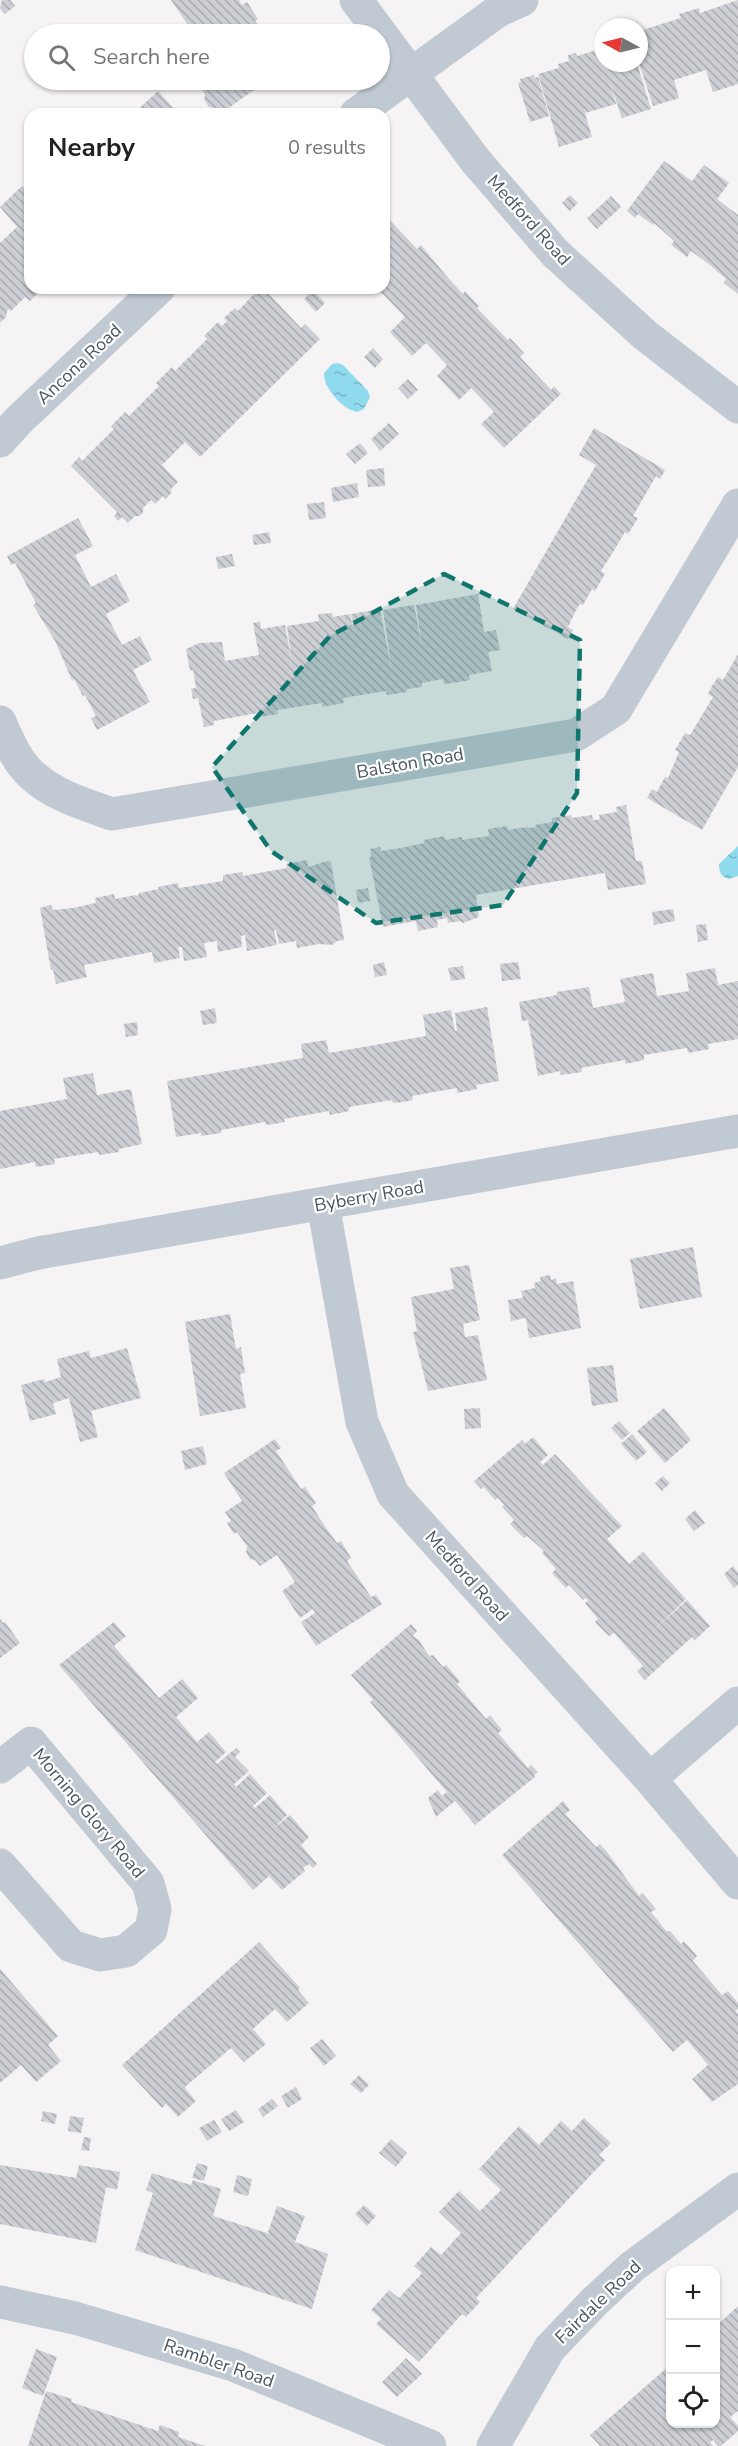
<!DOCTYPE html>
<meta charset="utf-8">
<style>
body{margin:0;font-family:"Nunito Sans",sans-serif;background:#f6f6f6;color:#222}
.controls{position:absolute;right:18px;bottom:18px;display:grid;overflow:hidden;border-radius:12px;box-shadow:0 2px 4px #0004}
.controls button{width:54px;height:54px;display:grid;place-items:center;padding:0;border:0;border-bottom:2px solid #e0e0e0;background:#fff;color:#222;font:30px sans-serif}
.compass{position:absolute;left:594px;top:18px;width:54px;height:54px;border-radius:50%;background:#fff;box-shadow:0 2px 4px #0004;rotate:277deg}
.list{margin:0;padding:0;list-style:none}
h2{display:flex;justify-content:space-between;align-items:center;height:78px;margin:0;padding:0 24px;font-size:26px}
h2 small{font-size:20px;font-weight:400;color:#767676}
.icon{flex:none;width:33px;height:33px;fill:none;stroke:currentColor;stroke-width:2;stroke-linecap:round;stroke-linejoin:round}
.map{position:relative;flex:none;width:738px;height:2446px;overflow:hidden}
.search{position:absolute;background:#fff;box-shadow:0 2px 4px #0004;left:24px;top:24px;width:366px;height:66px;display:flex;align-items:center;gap:15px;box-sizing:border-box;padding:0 21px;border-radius:33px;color:#767676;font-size:22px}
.panel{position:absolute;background:#fff;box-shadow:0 2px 4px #0004;left:24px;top:108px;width:366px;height:186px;border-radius:18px}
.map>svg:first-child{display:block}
</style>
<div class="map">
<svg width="738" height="2446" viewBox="0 0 738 2446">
<defs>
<pattern id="water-ripples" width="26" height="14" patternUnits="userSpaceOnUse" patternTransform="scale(1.5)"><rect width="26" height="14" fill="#90daee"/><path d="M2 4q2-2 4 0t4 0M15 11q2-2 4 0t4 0" fill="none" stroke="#78b4c4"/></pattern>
<pattern id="building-back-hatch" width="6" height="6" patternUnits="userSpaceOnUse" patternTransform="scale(1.5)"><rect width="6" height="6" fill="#cdcfd5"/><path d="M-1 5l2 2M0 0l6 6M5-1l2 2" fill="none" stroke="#a8abb0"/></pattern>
</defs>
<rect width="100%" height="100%" fill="#f5f3f3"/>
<path fill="url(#water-ripples)" d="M338,363L343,365L368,391L370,397L364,409L357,412C343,410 323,388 324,373L332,364Z
M738,846V876L729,879C721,877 719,872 719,864Z"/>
<path fill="url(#building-back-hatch)" d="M2,0H10L15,6L5,14L0,8Z
M171,0H239L242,5L247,2L258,19L255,21L265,34H194Z
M738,0V84L713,92L706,70L674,80L679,98L653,106L639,63V31L681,18L679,14L699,8L700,13Z
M603,48V63H637L651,109L622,118L609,80L616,104L585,113L592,137L559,147L538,74L559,68L558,64L569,61L568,55L576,53L577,56Z
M534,75L535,78L538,77L549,116L530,122L518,83L521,82L520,79Z
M213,80H268L220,114L214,108L209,107L204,100L205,95L201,88Z
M158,91L179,114H133Z
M664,161L692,181L704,165L729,183L717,199L738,215V294L724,283L726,279L710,265L691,251L687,257L671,245L674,241L654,223L653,225L638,214L635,218L627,211Z
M22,186L30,194V288H43L30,301L25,297L11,311L9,309L7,311L6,317L0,323V243L17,227L0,207Z
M570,195L578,203L570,211L562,203Z
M611,196L621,207L597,229L587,218Z
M384,205L390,212L386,216L417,249L421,245L448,278L463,294L465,291L479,306L477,308L508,340L510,338L524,353L520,357L551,390L554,386L561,394L504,448L481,424L494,412L471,388L459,400L437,376L447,365L426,343L412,356L390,332L405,317L377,288H384Z
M253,288H263L301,328L305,324L320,339L200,457L185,442L162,465L178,482L170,490L172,492L166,499L163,496L155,504L151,500L143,508V513L139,516H135L128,523L122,517L118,521L114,516L117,512L71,466L79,457L82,461L114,429L111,426L125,412L129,416L159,386L156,383L172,367L175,371L207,339L204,336L218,322L222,326L227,321L224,318L235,308L238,311L254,294L251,291Z
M313,290L325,303L316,312L304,299Z
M373,348L383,359L375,368L364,357Z
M408,379L418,390L408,399L398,388Z
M389,423L399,434L380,451L371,439Z
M594,428L665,470L660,479L656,476L633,516L638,518L628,534L625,532L613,552L601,571L605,574L595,591L592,589L583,605L580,604L577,608L568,627L573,630L568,639L513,609L596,465L579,455Z
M360,443L368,453L355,464L346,454Z
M384,468L385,486L368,487L366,470Z
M357,483L359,497L333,502L331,488Z
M324,502L326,518L309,520L307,504Z
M78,518L93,546L75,555L91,587L116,574L130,601L106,614L122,645L140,636L152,660L133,670L150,702L97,730L91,718L96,716L85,695L83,696L74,679L72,680L55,641L33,605L36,603L15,563L11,565L7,556Z
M269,532L271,543L254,545L252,535Z
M232,554L235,566L218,569L216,557Z
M478,594L484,632L496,630L500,650L488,652L492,671L469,675L470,680L460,682L444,684L443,679L422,683V687L407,689V692L387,695L386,691L343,698L344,703L322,707V703L277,710L278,714L259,717L258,713L214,721V725L204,727L198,698L193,699L191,689L196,688L193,670L190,671L186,649L199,643L222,642L225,661L259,655L253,623L260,621L261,629L285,625L292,663L287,626L319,621L318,614L332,613L333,617L350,614L355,637L351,614L380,609L392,671L383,610L414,605L422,647L416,605Z
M738,654V767L702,830L647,798L652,789L657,792L665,777L668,778L679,752L675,750L685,733L690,735L713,697L708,694L712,686L718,677L723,680Z
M626,805L636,861H642L646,884L608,890L605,873L476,895L479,917L463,923L460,921L448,923L447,918L437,920L438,927L418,931L416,921L383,927L369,857H371L370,849L380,847L381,851L401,848L424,843V840L444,836L445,840L462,837V840L467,839L489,836L488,829L507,826L508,830L527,827L530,828L536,827L535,825L552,822V818L571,815L572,818L592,815L593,820H596L600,819L599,815L617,812L616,807Z
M307,860L308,867L327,861L331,862L344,940L337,941L332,945L319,944L297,948L296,941L279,944L276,930H274L277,945L247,951L245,935L241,936L242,947L218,952L217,941L204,943L207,957L184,961L182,947H178L180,958L154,963L152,952L84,965L87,977L56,984L53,969L51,970L40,908L51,905L53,910L73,908L96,903L95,898L114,894L115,899L135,895L138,896L139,893L159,889L158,887L178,883L179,888L223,881V875L242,872L243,876L264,872L287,868L286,864Z
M368,888L370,901L358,903L356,890Z
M673,909L675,921L654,925L652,912Z
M706,924L708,940L698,942L696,925Z
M384,962L387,975L375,977L373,965Z
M518,962L521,979L502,981L500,964Z
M463,966L465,979L451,981L448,968Z
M715,968L718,985L738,981V1039L708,1044L709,1049L688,1053L687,1048L644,1055V1060L625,1064V1060L581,1068L582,1072L561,1075L560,1071L538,1076L528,1020L522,1021L519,1002L557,995V992L589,987L593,1008L625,1002L620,979L653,973L657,996L689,991L686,973Z
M487,1007L499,1081L476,1085L477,1089L468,1091L457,1093V1088L412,1096L413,1100L403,1102L393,1103L392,1100L349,1107V1111L330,1115L329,1111L284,1119L285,1122L274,1124L266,1125L265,1122L221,1130V1133L201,1136V1133L176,1137L167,1081L303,1058L301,1044L326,1040L329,1053L426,1036L423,1015L451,1010L455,1031H457L455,1013Z
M215,1008L217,1023L203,1025L200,1011Z
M137,1022L138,1035L126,1037L124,1024Z
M93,1073L97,1095L131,1089L142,1144L119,1149V1152L99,1155L98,1152L54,1159L55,1164L36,1167L35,1162L0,1169V1111L67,1099L63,1078Z
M693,1247L702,1297L640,1309L630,1259Z
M469,1265L480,1320L463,1324L465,1337L478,1335L487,1380L428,1391L413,1332L417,1331L411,1297L454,1289L450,1268Z
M550,1275L551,1280L556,1278L557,1284L573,1281L581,1328L529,1338L526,1318L511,1321L508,1300L523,1298L521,1291L535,1288L534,1283L541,1281L540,1277Z
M230,1314L236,1349L241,1347L245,1373L240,1374L246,1408L200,1416L185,1322Z
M127,1348L141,1398L91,1411L98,1437L80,1442L69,1398L53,1403L56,1414L30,1421L21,1385L44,1379L45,1382L61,1377L57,1359L89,1351L91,1358Z
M613,1365L618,1402L592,1406L587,1368Z
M480,1408L481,1428L465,1429L464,1409Z
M664,1408L691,1440L665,1463L637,1431Z
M619,1421L630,1433L622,1440L611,1428Z
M632,1434L647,1452L636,1461L621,1444Z
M533,1437L548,1455L540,1462L543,1465L555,1454L622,1526L607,1539L629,1564L643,1552L686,1599L654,1630L687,1600L710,1626L695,1640L692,1637L645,1680L637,1671L643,1666L614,1633L609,1636L595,1622L598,1619L585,1603L588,1601L586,1598L583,1600L569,1585L566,1588L552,1573L556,1569L542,1553L544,1551L527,1536L524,1538L510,1524L514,1520L502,1507L504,1505L498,1498L495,1500L484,1487L481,1489L474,1481L522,1440L525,1444Z
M275,1439L281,1448L276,1451L301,1489L305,1487L316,1503L312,1506L324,1525L337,1543L341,1541L351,1558L347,1561L371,1597L376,1595L382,1604L316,1646L301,1622L315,1613L313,1609L300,1618L282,1591L295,1582L277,1555L260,1566L255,1560L250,1559L246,1552L247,1546L237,1532L234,1534L227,1523L231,1521L225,1512L242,1501L224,1473Z
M203,1446L207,1464L185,1470L181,1451Z
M663,1476L670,1483L662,1491L655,1483Z
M695,1510L705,1523L694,1531L685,1519Z
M733,1566L738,1573V1585L734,1588L724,1574Z
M0,1619L3,1623L5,1622L20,1643L0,1658Z
M114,1622L126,1636L114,1646L159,1698L182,1679L198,1698L176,1717L197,1742L209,1732L226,1752L215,1762L217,1764L236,1748L240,1752L235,1757L249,1771L234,1784L236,1787L250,1774L267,1793L253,1806L255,1808L270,1795L287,1815L273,1829L290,1815L309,1837L301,1845L317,1864L313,1868L309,1864L303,1868L305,1871L282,1890L269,1876L253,1890L59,1665Z
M411,1624L417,1631L413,1636L419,1640L427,1653L430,1656L433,1655L443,1667L446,1665L460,1681L457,1684L486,1719L490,1715L497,1724L502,1730L498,1733L528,1768L531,1765L538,1772L534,1775L535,1777L475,1825L455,1801L436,1817L428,1798L438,1790L442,1796L447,1792L370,1702L373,1700L351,1675Z
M563,1801L570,1810L565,1814L596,1847L600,1844L607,1852L639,1896L642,1893L656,1909L651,1912L666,1931H670L681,1944L684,1941L697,1956L693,1961L722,1995L728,1991L738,2003V2009L735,2011L738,2014V2084L712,2102L692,2079L708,2065L687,2040L673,2052L502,1855Z
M259,1942L300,1988L298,1990L309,2003L287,2022L275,2009L253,2029L266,2044L244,2062L231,2048L186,2086L185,2088L196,2101L178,2117L166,2104L162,2108L122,2065Z
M0,1969L58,2036L48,2045L61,2061L36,2082L21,2065L0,2083Z
M322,2039L336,2056L324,2066L310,2048Z
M359,2075L369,2085L361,2093L350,2084Z
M296,2087L302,2099L288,2108L281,2096Z
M272,2099L278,2106L263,2117L258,2109Z
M236,2110L244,2122L229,2131L221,2119Z
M43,2111L57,2114L55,2124L41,2121Z
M70,2116L84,2118L81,2133L68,2131Z
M584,2118L611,2143L599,2155L605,2160L476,2298L480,2302L466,2317L462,2314L419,2362L376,2324L381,2319L371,2310L389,2290L399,2298L422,2273L414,2266L431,2247L441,2255L461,2233L439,2212L459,2191L480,2211L501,2190L479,2169L519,2126L539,2145L561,2121L572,2131Z
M214,2120L222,2132L207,2141L199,2128Z
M84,2137L91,2138L89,2151L81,2150Z
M391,2139L407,2153L396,2167L379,2153Z
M197,2163L208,2166L204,2181L192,2178Z
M0,2165L76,2178L79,2165L120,2172L117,2190L106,2187L96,2243L0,2224Z
M152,2173L191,2185L193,2180L221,2189L213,2216L270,2234L268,2232L277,2206L305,2216L295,2242L328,2254L312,2309L135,2250L153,2193L158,2195L146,2190Z
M237,2175L252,2179L248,2196L233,2192Z
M364,2205L376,2216L367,2226L355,2214Z
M738,2306V2411L730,2417L738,2426V2431L721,2446H718L713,2440L710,2442L713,2446H600L590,2435L670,2365V2424H716V2326Z
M36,2349L57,2357L43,2396L22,2388Z
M406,2358L422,2374L397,2397L382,2382Z
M46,2391L72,2399L71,2402L158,2431L160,2425L179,2432L178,2437L205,2446H28Z"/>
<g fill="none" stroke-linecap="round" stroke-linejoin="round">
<path stroke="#c1cad2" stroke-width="33" d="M356,0L475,160L555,253L645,335L738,407
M356,114L498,11L522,0
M0,441L19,420L159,288
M0,722C8,740 17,762 32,775C55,796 84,804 112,814L576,735L616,709L738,505
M323,1204L362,1422L393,1494L650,1779L738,1883
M0,1263L38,1253L738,1131
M0,1767L31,1743L148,1883L155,1909L151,1930L126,1951L100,1955L71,1946L0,1865
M650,1779L738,1703
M0,2302L75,2318L233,2365L430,2446
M493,2446L550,2348L595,2301L633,2266L738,2189"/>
</g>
<path fill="#0f766e" fill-opacity="0.2" stroke="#0f766e" stroke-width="4.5" stroke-dasharray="12 8" stroke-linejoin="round" d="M444,574L580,640L577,793L503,905L376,923L271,851L212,767L330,636Z"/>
<g text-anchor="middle" stroke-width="4.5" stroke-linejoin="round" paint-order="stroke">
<g font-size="18" fill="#4a5661" stroke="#fff">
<text transform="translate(529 220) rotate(48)" y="6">Medford Road</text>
<text transform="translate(79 364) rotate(-43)" y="6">Ancona Road</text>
<text transform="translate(410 763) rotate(-10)" y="6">Balston Road</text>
<text transform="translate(369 1196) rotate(-10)" y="6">Byberry Road</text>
<text transform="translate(467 1576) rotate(48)" y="6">Medford Road</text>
<text transform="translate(89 1813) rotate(50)" y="6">Morning Glory Road</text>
<text transform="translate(598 2302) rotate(-44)" y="6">Fairdale Road</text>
<text transform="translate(219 2363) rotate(19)" y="6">Rambler Road</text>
</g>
</g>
</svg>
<div class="controls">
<button>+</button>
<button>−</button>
<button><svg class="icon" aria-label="locate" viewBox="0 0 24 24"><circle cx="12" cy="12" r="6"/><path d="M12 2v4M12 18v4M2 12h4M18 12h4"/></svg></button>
</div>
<svg class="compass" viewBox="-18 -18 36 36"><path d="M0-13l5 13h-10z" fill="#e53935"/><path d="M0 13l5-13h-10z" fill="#767676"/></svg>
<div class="search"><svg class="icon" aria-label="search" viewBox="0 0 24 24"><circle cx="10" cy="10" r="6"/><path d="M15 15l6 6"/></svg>Search here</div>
<section class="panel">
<h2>Nearby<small>0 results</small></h2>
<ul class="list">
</ul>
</section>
</div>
